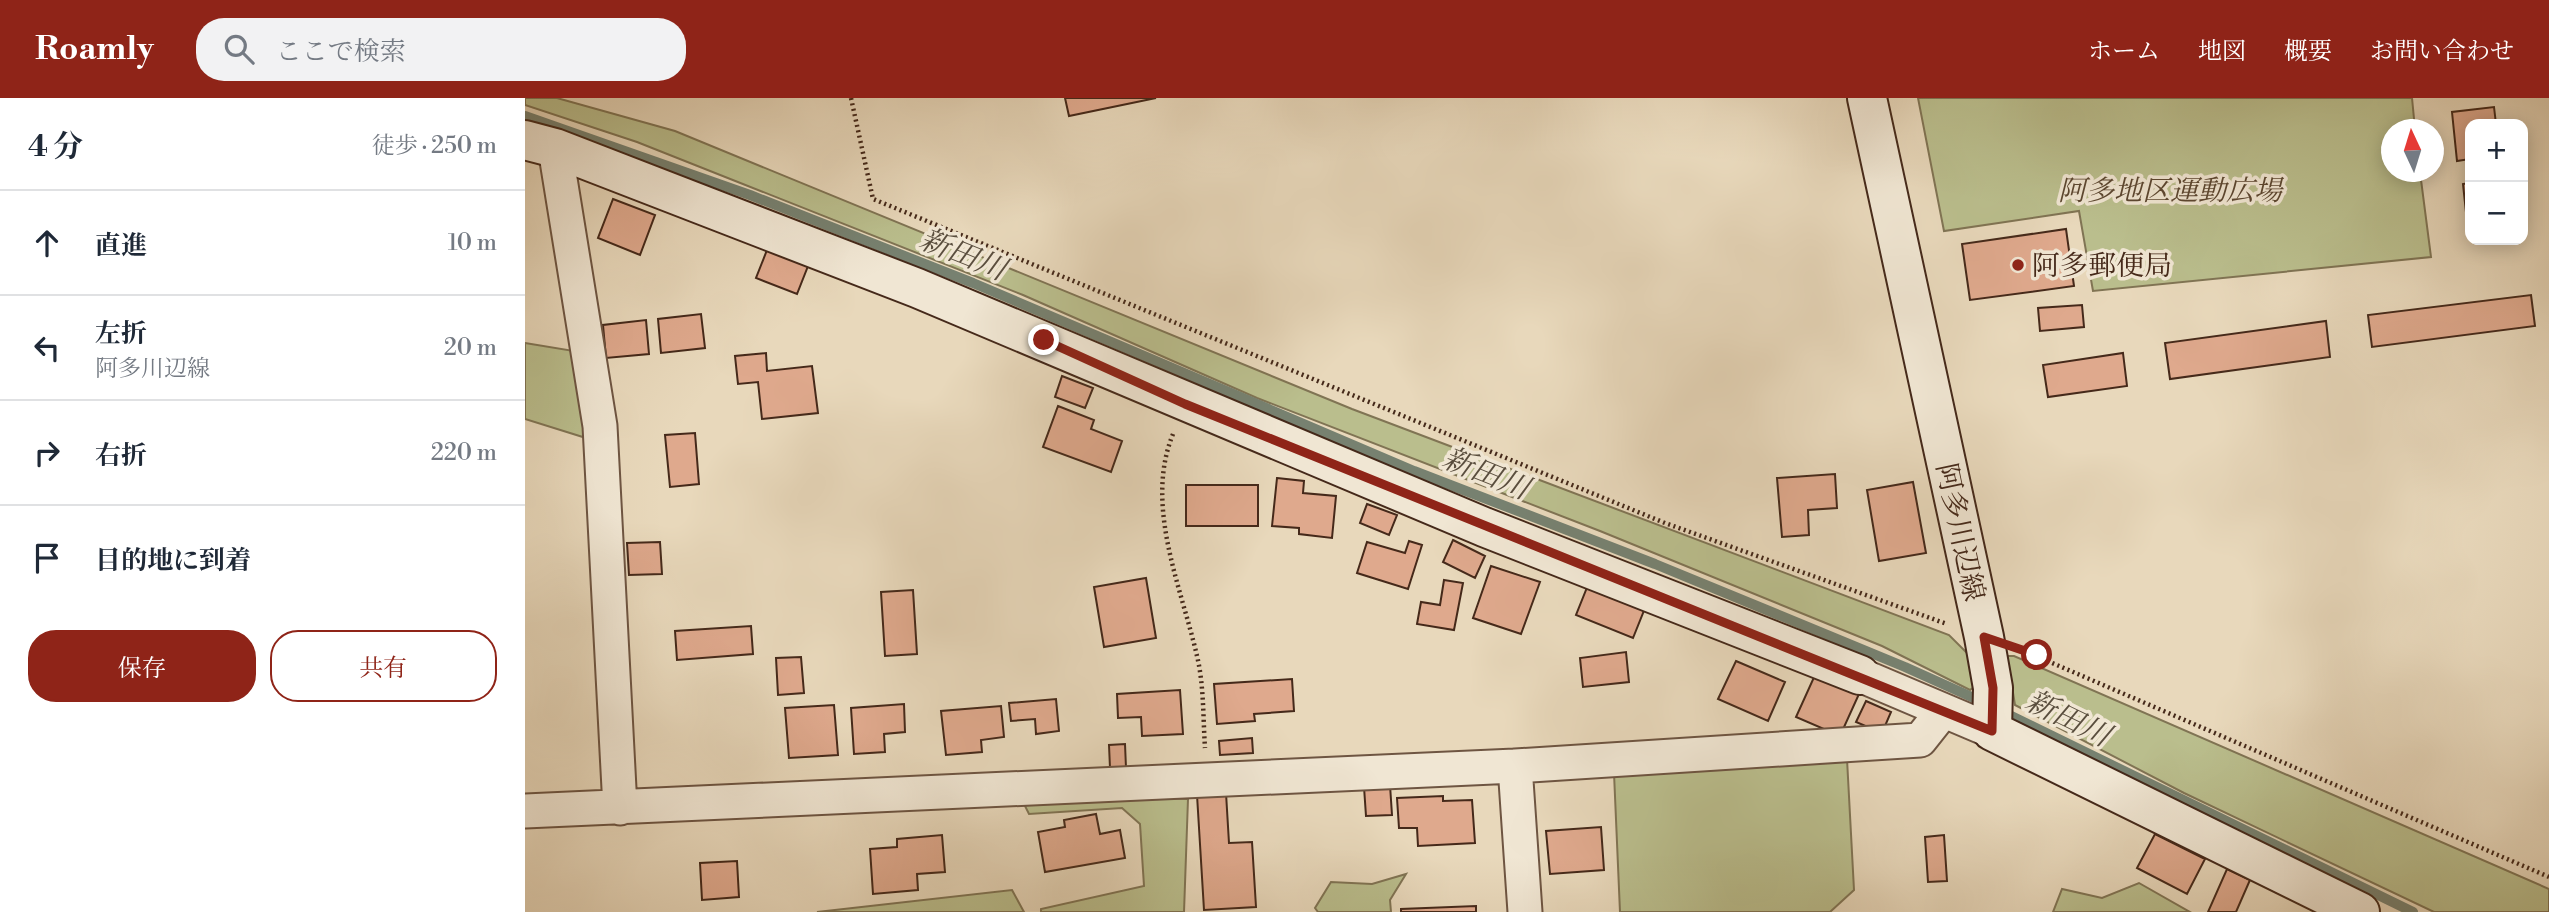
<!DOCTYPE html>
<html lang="ja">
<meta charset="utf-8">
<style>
body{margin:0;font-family:"Libre Bodoni","Noto Serif JP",serif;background:#f2f2f3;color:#1f2937}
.controls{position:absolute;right:21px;top:21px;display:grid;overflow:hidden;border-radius:14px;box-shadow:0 4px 18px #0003}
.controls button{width:63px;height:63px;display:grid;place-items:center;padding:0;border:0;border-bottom:2px solid #e0e1e3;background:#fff;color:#1f2937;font:35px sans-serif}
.compass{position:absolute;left:1856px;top:21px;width:63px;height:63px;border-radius:50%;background:#fff;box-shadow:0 4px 18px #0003;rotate:356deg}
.stop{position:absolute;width:21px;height:21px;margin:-16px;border:5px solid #8f2418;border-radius:50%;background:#fff}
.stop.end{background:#8f2418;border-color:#fff;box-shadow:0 2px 7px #0008}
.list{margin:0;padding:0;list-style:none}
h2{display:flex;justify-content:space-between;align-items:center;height:91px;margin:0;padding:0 28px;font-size:30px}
h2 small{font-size:23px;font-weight:400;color:#747a83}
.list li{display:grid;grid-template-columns:46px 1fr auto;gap:21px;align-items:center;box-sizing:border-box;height:105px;padding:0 28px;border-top:2px solid #e0e1e3}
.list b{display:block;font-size:26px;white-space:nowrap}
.list p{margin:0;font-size:23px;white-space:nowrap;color:#747a83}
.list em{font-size:23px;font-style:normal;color:#747a83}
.actions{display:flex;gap:14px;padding:21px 28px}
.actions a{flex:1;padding:16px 0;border:2px solid #8f2418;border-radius:28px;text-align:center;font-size:24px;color:#8f2418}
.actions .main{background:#8f2418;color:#fff}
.icon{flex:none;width:38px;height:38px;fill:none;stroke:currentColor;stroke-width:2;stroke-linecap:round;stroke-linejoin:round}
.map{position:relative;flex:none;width:2024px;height:814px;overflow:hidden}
header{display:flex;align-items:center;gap:42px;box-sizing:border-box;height:98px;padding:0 35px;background:#8f2418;color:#fff}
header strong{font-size:33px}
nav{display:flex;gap:38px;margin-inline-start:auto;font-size:24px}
.search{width:490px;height:63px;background:#f2f2f3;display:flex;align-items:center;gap:18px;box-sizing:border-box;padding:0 24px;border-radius:28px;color:#747a83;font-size:26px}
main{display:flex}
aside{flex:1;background:#fff}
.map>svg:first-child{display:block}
</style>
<header>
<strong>Roamly</strong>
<div class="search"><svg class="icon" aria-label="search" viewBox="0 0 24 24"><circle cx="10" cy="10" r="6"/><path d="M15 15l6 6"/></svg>ここで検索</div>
<nav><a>ホーム</a><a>地図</a><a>概要</a><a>お問い合わせ</a></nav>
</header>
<main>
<aside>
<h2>4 分<small>徒歩 · 250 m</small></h2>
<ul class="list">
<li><svg class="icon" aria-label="ahead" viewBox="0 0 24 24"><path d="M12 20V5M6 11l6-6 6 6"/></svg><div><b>直進</b></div><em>10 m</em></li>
<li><svg class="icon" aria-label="left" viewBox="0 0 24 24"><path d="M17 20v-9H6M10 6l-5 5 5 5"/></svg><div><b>左折</b><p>阿多川辺線</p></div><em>20 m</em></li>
<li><svg class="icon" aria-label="right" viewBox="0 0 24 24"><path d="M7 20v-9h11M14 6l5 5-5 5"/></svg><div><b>右折</b></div><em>220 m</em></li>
<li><svg class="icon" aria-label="arrive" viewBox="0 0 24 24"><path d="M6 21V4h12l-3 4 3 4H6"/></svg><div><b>目的地に到着</b></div></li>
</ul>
<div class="actions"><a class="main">保存</a><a>共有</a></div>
</aside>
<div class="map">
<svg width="2024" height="814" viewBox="0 0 2024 814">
<rect width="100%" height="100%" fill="#e8d8bb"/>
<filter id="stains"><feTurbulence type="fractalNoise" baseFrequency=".00286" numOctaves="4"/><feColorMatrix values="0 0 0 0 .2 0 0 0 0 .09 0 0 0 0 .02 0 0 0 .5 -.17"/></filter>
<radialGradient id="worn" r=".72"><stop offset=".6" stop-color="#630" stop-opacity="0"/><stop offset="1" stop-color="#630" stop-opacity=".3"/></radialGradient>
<path fill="#babe8d" stroke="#807454" stroke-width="2" d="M0,0H32L150,33L827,311L1424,537L1445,558L1449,589L1445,592L1357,548L1075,433L732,300L498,197L112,44L0,7Z
M1393,0H1887L1890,31L1867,32V74H1895L1906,159L1568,193L1554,113L1419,133Z
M0,245L49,253L61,340L0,321Z
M1482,558H1489L2024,791V814H1909L1659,695L1490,607Z
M1322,661L1329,792L1305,814H1095L1089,675Z
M618,699L663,701L659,814H516V811L619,788L615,726L597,710L504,716L497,702Z
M881,776L865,802L866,814H793L790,810L806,784L847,786Z
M1614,785L1665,814H1528L1537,791L1577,800Z
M487,792L499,814H292Z"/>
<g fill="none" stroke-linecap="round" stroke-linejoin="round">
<path stroke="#778170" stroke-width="10" d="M0,18L225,97L448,185L889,373L1130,466L1380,569L1460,605
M1476,613L1888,814"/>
</g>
<path fill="#dfa98d" stroke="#45291a" stroke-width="2" d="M540,0H631L544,18Z
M1969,9L1971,26H1945V61L1932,63L1927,14Z
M1945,85V133H1943L1938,86Z
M88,101L130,117L115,157L73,140Z
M1541,131L1549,188L1445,202L1437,146Z
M242,152L283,168L272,196L231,180Z
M2006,197L2010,228L1847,249L1843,217Z
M1557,207L1559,229L1515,233L1513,210Z
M176,216L180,250L136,255L133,221Z
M121,222L124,256L81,260L78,227Z
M1801,223L1805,259L1645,281L1640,245Z
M241,255L242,273L287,268L293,315L237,321L233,284L213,286L210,258Z
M1598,255L1602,288L1523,299L1518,267Z
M537,278L568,290L560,310L530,299Z
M533,308L569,322L566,331L597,343L586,374L518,349Z
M170,335L174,386L145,389L140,337Z
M1310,376L1312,410L1283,412L1284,437L1257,439L1252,380Z
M752,380L779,383L778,395L811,398L807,440L774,436V430L747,428Z
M1388,384L1401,455L1354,463L1342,392Z
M661,387H733V428H661Z
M842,406L872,417L864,437L835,425Z
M928,442L960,458L950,480L918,464Z
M884,443L897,447L883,491L832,475L842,444L880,455Z
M135,444L137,476L104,477L102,445Z
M966,468L1015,484L996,536L948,520Z
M621,480L631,540L579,549L569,489Z
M919,482L938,485L929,532L892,526L896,504L915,507Z
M1063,487L1120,510L1108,540L1051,517Z
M388,492L392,556L360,558L356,494Z
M226,528L228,556L152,562L150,533Z
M1101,554L1104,584L1058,589L1055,560Z
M276,559L279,595L253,597L251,560Z
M1211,563L1260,584L1243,623L1193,601Z
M1290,577L1334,596L1315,638L1271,619Z
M767,581L769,613L729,616L730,623L692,626L689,586Z
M655,592L658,636L617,638L616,619L593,620L592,596Z
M531,601L534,633L511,636L510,621L486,623L484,605Z
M1341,603L1366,614L1357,635L1331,624Z
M379,606L380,634L359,636L360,654L329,656L326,610Z
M309,607L313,657L264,660L260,610Z
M476,608L479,639L456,642L457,654L421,657L416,613Z
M727,640L728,655L695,657L694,643Z
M600,646L601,670H585L584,647Z
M865,687L867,717L841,718L839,689Z
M701,695L704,745L727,744L731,809L679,812L672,697Z
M918,698V703L947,702L950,745L893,748L892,730H874L872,700Z
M571,716L575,736L595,732L600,760L520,774L513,734L540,729L539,722Z
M1076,729L1079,772L1025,776L1021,733Z
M1630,736L1680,761L1662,796L1612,770Z
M417,737L420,774L392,776L393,792L348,796L345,751L372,749V741Z
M1419,737L1422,783L1403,784L1400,739Z
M212,763L214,799L177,802L175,765Z
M1702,771L1725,782L1711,814H1683Z
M951,808V814H876V811Z"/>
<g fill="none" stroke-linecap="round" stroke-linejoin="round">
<defs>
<path id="street" d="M30,50L75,328L95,710
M1335,577L1467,633
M990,668L1000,814
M0,713L990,668L1395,642L1418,613"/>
<path id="secondary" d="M1342,0L1459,539L1468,590L1467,633L1835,814
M0,42L30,50L392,190L959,429L1335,577"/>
</defs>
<use href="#street" stroke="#6e5542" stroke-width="37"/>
<use href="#secondary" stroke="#45291a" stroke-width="42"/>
<path stroke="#45291a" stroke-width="4.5" stroke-dasharray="2 3.5" stroke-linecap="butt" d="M326,0L348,101L1140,425L1422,526
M648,336C619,407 656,488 672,558C679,587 678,620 680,650
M1497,552L2024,779"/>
<use href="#street" stroke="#f0e6d3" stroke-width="33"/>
<use href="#secondary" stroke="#f0e6d3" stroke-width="38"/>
</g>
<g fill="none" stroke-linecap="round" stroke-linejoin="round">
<path stroke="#8f2418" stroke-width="9" d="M519,242L660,306L1467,633L1468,590L1459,539L1512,557"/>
</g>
<circle fill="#8f2418" stroke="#f0e6d3" stroke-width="2.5" cx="1493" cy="167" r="7"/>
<g text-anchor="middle" stroke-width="7" stroke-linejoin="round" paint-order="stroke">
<g font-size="28" font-style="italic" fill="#5c4731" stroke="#f0e6d3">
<text x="1645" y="102">阿多地区運動広場</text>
</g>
<g font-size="28" fill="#45291a" stroke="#f0e6d3" text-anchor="start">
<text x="1507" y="177">阿多郵便局</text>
</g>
<g font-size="28" fill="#45291a" stroke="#f0e6d3">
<text transform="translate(1436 434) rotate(78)" y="10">阿多川辺線</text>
</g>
<g font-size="30" font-style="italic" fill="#5a4e3e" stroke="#f0e6d3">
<text transform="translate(438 156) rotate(22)" y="10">新田川</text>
<text transform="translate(961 375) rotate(22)" y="10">新田川</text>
<text transform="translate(1543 620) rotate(26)" y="10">新田川</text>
</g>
</g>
<rect width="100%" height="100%" filter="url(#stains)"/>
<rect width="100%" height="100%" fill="url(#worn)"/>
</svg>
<div class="controls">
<button>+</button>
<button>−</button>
</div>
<svg class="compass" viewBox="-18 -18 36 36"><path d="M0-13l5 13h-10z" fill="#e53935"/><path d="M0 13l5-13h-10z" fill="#747a83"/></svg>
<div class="stop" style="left:1512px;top:557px"></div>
<div class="stop end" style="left:519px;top:242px"></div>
</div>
</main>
